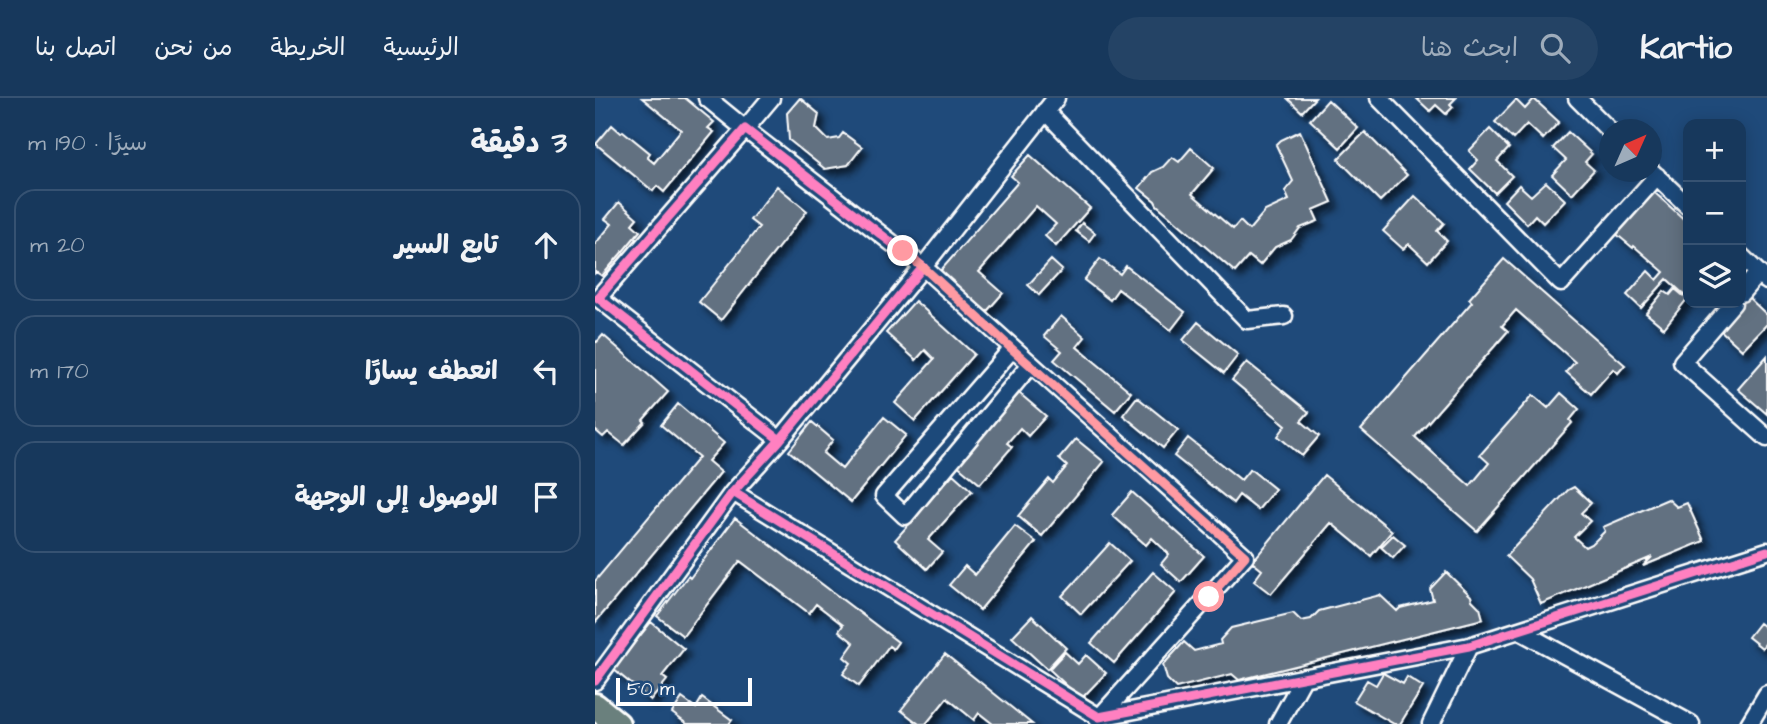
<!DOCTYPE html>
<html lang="ar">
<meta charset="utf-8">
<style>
body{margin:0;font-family:"Architects Daughter","Playpen Sans Arabic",sans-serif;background:#244365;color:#f1f3f6;direction:rtl}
.controls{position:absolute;right:21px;top:21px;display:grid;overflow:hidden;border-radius:14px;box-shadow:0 4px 18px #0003}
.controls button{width:63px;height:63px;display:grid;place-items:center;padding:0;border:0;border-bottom:2px solid #365272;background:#17385c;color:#f1f3f6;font:35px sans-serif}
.compass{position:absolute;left:1004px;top:21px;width:63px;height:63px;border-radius:50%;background:#17385c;box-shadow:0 4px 18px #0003;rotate:45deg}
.scale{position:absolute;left:21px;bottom:18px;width:136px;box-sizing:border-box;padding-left:7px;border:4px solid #fff;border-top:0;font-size:19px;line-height:24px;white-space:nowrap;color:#fff;-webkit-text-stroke:5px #1f4a7a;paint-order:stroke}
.stop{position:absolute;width:21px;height:21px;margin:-16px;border:5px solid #ff9aa2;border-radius:50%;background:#fff}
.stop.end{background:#ff9aa2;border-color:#fff;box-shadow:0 2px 7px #0008}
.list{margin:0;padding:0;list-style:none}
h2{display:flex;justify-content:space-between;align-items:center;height:91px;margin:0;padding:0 28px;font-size:30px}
h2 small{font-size:23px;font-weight:400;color:#9eacbb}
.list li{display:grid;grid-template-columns:46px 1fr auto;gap:21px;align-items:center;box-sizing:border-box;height:112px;margin:0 14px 14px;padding:0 14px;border:2px solid #365272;border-radius:21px}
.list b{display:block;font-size:26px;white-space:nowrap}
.list em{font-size:23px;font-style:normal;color:#9eacbb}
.icon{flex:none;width:38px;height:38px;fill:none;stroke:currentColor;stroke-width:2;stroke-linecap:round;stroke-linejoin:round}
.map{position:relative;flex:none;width:1172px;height:626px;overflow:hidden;direction:ltr}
header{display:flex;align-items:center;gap:42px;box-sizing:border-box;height:98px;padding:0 35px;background:#17385c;border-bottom:2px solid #365272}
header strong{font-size:33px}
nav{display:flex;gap:38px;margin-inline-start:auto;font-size:24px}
.search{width:490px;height:63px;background:#244365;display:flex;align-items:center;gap:18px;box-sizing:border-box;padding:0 24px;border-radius:38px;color:#9eacbb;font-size:26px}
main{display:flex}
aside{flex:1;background:#17385c}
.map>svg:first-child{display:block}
</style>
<header>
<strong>Kartio</strong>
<div class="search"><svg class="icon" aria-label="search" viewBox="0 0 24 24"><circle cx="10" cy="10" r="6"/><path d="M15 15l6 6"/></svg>ابحث هنا</div>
<nav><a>الرئيسية</a><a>الخريطة</a><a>من نحن</a><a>اتصل بنا</a></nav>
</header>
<main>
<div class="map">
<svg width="1172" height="626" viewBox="0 0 1172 626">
<defs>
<filter id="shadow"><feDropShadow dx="6" dy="6" stdDeviation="3.5" flood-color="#0009"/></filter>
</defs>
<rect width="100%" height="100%" fill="#1f4a7a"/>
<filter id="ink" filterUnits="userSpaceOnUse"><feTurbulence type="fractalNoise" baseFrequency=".0143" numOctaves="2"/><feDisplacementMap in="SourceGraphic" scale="14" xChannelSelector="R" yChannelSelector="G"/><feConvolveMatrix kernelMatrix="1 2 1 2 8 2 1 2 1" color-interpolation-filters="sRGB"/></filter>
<g filter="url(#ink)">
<path fill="#627181" stroke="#fff" stroke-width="2" filter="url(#shadow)" d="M47,0H90L119,24L113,30L119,34L69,94L62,88L58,93L1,46L17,27L26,35L28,33L55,55L52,59L59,65L86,32Z
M205,0L224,16L221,30L233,42L244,40L248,35L267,49L253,67L230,71L194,42L192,15Z
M692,0H720L707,14Z
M821,0H861L855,6L858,9L851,16L841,7L835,13Z
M939,1L964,24L948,41L932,26L918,41L900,24L921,2L930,11Z
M733,2L763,30L745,50L715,22Z
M895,31L914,50L902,63L917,78L900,95L875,71L883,62L874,53Z
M705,33L737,104L718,112L723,123L705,130L696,142L680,149L665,167L654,158L640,174L562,107L560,103L544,90L557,74L568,69L577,59L584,64L596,50L619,70L597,96L638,131L645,123L654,132L670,113L694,102L690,93L698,83L681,47L686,42Z
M770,34L812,77L785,103L743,61Z
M973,34L997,56L990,64L999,72L977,96L957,77L971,62L958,50Z
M435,57L495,110L461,148L450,138L461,126L441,108L384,174L408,195L386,220L340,179L423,84L416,78Z
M951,84L970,102L948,125L940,117L932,126L909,103L924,87L936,98Z
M182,88L212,113L126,222L104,204L164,129L155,122Z
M1059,94L1093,125V200L1072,181L1046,210L1032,197L1053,173L1062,182L1069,174L1039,148L1038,150L1020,135Z
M820,98L849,125L842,133L852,143L833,164L814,146L808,151L788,133Z
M24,104L42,120L37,126L45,133L7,178L1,174L0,175V146L17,126L10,121Z
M487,125L500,135L494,143L481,133Z
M505,161L525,176L531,168L590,214L576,232L523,191L515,202L489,182Z
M909,161L1030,267L1023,275L1018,271L996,296L971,274L980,264L921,212L907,228L913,233L820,339L875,388L894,365L885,357L938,297L953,310L966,295L984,311L975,322L977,325L882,433L766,332L877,204L874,201Z
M456,162L467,172L444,197L433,187Z
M1080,191L1092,201L1069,230L1051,215L1069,193L1075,197Z
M1152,198L1172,217V226L1147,252L1122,229Z
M320,203L379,256L320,323L300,305L339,261L330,252L321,262L291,235Z
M466,218L490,239L482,249L536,294L520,313L459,262L467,253L449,238Z
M603,224L643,257L629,275L588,242Z
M8,237L73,294L48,322L50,324L29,347L13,334L8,339L0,332V243L2,244Z
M1172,258V316L1143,291Z
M652,264L714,314L706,323L724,338L707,358L683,338L691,327L637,282Z
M424,295L451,318L433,338L425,330L412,345L417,349L385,386L361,366Z
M542,299L583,332L568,350L528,317Z
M83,306L129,345L113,363L126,374L0,525V483L104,359L66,327Z
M289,319L311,337L256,404L194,353L217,324L238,342L228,355L247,371Z
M593,340L646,382L655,371L680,391L663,412L644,397L638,405L579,358Z
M481,341L509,364L447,438L423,418L454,381L458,385L472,368L464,361Z
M358,376L377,393L333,442L347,454L332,471L300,442Z
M729,377L797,433L776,458L736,425L676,496L659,483L667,472L657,464Z
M979,389L996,405L986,415L995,423L979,439L990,449L998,445L1010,433L1008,429L1073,401L1082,409L1092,405L1109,443L1048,468L1057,459L946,506L935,481L911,458L973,392Z
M537,394L609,458L586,484L566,466L574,456L557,440L551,447L517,417Z
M140,420L303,544L298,551L294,548L264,588L248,576L256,565L249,559L259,545L244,533L248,527L221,506L214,515L145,463L88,538L62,518L93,478L95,480Z
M420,428L441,444L385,512L354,487L370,468L380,477Z
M798,437L810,447L798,460L786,449Z
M515,445L535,463L486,516L467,498Z
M558,474L581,494L519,565L496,545Z
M851,474L876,498L877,502L885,510L888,521L644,582L637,576L581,590L572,581L568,567L589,544L599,553L626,546L625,542L636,530L698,515L706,523L716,521L724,513L785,497L802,513L805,510L838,502L835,491Z
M437,518L471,550L452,571L417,539Z
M56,524L89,551L67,578L72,582L56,602L18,571Z
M1164,525L1172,531V543L1167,550L1153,539Z
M470,554L483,566L491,557L511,575L486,601L454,571Z
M350,556L437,626H398L384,615L379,622L352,600L331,626H324L306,612Z
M788,575L808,586L812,579L828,589L805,626H799L759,603L772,582L781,587Z
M87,600L101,610L107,600L137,622L134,626H92L77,615Z"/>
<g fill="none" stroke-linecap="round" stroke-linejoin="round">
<defs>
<path id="minor" d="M112,0L150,31L176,0
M784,0L966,185L1062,78
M982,0L1014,32
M450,13L652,222L689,218
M1056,73L1093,108
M1146,158L1172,183
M1146,195L1163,175
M1138,205L1087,264L1172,340
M417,251L289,398L310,418L436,266L328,169L461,0
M436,266L650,458L503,621
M138,394L504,619L874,548L1172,453
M925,533L1096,626
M0,583L138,394L185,342L328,169L150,31L3,200L185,342
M683,626L709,579
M836,626L874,548
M1154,626L1172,596"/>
<path id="primary" d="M0,608L22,626"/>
</defs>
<use href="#minor" stroke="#fff" stroke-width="21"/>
<use href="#primary" stroke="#fff" stroke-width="30"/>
<use href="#minor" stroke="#1f4a7a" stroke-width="16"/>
<use href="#primary" stroke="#6a807d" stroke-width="24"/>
<defs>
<path id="cycleway" d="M138,394L504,619L874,548L1172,453
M0,583L138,394L185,342L328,169L150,31L3,200L185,342"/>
</defs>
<use href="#cycleway" stroke="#1f4a7a" stroke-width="13"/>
<use href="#cycleway" stroke="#ff80c0" stroke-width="9"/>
</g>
</g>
<g fill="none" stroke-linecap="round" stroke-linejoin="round" filter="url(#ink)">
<path stroke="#ff9aa2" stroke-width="9" d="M308,153L328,169L417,251L650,458L614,499"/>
</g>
</svg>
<div class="controls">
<button>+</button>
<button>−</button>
<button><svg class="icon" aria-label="layers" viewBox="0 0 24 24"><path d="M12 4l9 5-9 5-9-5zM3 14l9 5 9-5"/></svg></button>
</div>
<svg class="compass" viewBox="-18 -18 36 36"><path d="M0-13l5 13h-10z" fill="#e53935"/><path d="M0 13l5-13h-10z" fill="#9eacbb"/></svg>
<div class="scale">50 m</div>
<div class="stop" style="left:614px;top:499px"></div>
<div class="stop end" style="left:308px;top:153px"></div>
</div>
<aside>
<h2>3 دقيقة<small>سيرًا · 190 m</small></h2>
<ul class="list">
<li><svg class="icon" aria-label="ahead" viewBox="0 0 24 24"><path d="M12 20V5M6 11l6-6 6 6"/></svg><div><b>تابع السير</b></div><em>20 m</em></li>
<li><svg class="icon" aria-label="left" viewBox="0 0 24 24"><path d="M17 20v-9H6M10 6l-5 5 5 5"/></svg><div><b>انعطف يسارًا</b></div><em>170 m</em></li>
<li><svg class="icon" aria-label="arrive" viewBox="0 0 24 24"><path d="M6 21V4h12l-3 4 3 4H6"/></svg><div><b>الوصول إلى الوجهة</b></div></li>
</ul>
</aside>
</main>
